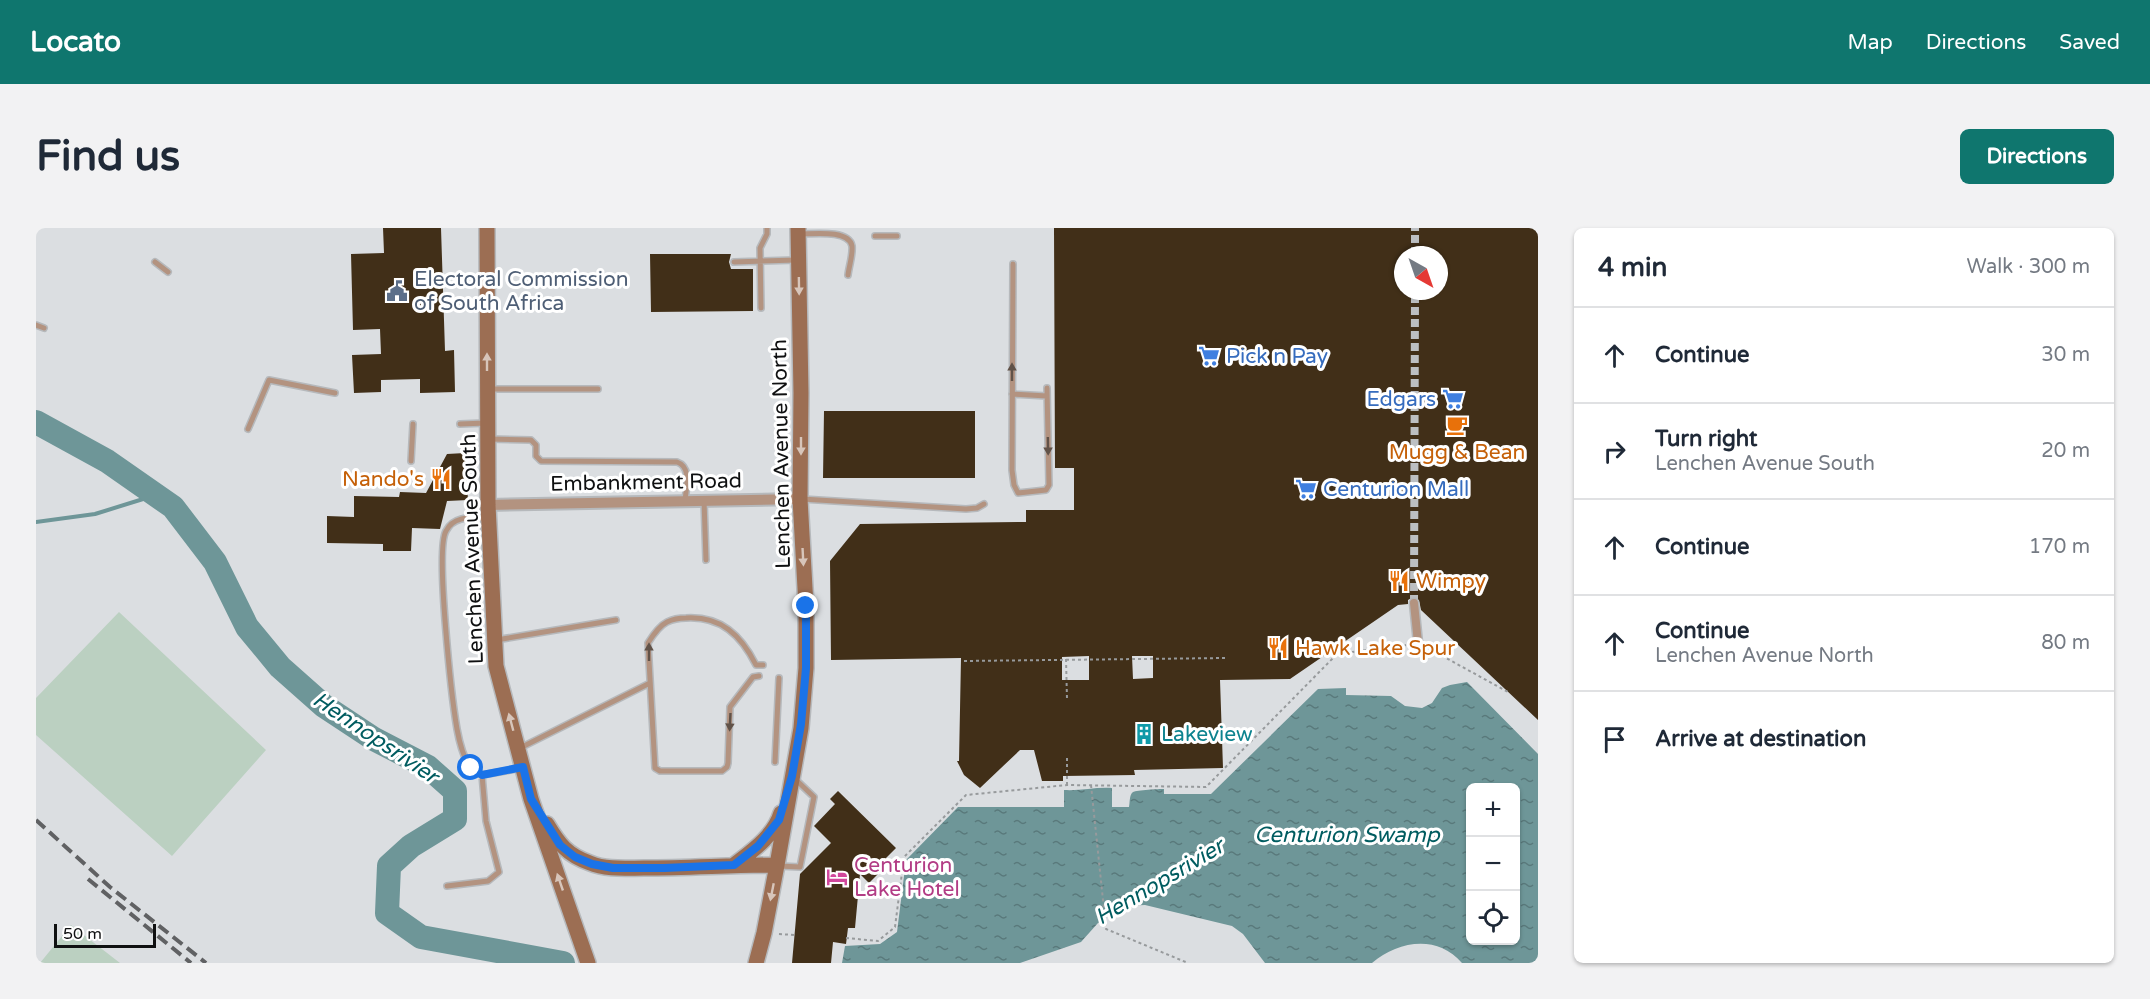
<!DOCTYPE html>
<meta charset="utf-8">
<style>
body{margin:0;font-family:"Varela Round",sans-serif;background:#f2f2f3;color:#1f2937}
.controls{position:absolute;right:18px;bottom:18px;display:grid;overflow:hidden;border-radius:9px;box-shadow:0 2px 4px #0004}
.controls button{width:54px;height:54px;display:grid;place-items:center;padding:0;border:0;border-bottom:2px solid #e0e1e3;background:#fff;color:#1f2937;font:30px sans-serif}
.compass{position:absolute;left:1358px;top:18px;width:54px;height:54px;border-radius:50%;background:#fff;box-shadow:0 2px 4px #0004;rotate:140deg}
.scale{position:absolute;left:18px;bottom:15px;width:102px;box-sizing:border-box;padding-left:6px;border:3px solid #0f1011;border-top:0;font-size:16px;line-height:21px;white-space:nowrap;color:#0f1011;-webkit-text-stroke:4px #fff;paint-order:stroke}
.stop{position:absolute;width:18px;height:18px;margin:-14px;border:4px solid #1a73e8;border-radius:50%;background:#fff}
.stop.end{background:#1a73e8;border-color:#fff;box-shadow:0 2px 6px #0008}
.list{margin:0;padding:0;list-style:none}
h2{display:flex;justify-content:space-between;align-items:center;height:78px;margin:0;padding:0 24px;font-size:26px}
h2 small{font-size:20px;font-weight:400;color:#747a83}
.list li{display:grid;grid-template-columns:39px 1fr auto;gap:18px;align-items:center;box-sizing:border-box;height:96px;padding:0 24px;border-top:2px solid #e0e1e3}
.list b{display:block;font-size:22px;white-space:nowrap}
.list p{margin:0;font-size:20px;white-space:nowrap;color:#747a83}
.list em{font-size:20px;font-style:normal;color:#747a83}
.icon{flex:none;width:33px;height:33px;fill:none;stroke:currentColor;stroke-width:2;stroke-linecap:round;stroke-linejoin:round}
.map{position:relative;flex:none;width:1502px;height:735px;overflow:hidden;border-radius:9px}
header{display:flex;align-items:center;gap:36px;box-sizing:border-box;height:84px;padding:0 30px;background:#0f766e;color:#fff}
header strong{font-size:28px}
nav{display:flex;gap:33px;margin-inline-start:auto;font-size:21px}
.intro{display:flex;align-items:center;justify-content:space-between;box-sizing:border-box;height:144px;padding:0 36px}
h1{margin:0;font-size:42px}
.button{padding:15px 27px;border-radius:9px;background:#0f766e;color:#fff;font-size:21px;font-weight:700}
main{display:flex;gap:36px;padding:0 36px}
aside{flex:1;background:#fff;border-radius:9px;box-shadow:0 2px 4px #0004}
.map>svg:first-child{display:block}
</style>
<header>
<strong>Locato</strong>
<nav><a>Map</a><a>Directions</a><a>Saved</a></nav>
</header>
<div class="intro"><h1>Find us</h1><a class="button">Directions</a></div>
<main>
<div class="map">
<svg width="1502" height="735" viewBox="0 0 1502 735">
<defs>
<pattern id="water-ripples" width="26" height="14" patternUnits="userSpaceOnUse" patternTransform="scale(1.5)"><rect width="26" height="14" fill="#6e9698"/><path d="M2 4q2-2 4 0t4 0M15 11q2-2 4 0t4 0" fill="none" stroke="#59797b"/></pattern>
</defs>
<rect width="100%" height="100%" fill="#dbdee1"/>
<path fill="#bbd0c1" d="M83,384L230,522L136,628L0,507V470Z
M35,697L84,735H4Z"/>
<path fill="url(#water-ripples)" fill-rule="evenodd" d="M1431,454L1502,526V735H1426C1401,706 1362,713 1336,735H1229L1207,706L1196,698L1109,677L1088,678L1062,695L1045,714L984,735H806L809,718L844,716L861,704L870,632L922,579H1028V562C1045,563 1059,559 1076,560V579H1093C1094,575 1093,567 1097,564C1101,562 1123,561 1128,561V566H1175L1282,461L1310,460V467L1355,468L1369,478L1386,480L1396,475L1406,460L1414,457ZM1434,560H1480V712H1434Z"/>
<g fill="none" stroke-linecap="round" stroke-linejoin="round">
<path stroke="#6e9698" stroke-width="4" d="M0,294L59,286L120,267"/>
<path stroke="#6e9698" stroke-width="24" d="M0,194L71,233L137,279L179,334L211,399L244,439L288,478L338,511L392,539L419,563V591L375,618L353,638L351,685L385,709L527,735"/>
</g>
<path fill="#412f18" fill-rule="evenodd" d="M347,0H405L409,123L418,122L419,164L384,165V151L345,152V164L318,165L316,127L345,126L344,101L317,102L315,26L348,25Z
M1018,0H1502V492L1385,382L1383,372L1377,369L1372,372V376L1362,377L1254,451L1184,452L1187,540L1098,542L1099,547L1027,548V553H1006L998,522H984L944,560L928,547L921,533H923L925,430L795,432L794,333L824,296L990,294V282H1038V240H1019ZM1367,27H1403V63H1367ZM1053,428V452H1026V429ZM1096,428H1117V450L1097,451Z
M614,26H695L693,34L695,41H717V83L615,84Z
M788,183H939V250H787Z
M429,225L432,272L411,273L404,301L376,300L375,323H347V316L291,315V288L318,289V268L363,269L364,264L390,265L411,226Z
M802,563L860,620L850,630L854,634L833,655L824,646L819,700H812L810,716L797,714L795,735H756L764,646L795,615L778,598L799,576L794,571Z"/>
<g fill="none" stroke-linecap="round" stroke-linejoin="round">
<path stroke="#bcbfc2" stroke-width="8" stroke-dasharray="8 4" stroke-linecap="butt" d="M1379,27V0
M1378,375L1379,63"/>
<defs>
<path id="service" d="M763,6C776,6 813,1 816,18C817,27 813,38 812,47
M839,8H861
M119,34L132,44
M698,34L760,32
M977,36L976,242L978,257L982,265L1010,262L1013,257L1011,160
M725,80L724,20L731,6V0
M0,97L8,100
M453,161H562
M976,166L1011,168
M424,196L450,195
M212,201L233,152L299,165
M453,211L495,212L500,217V228L505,233L641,234C656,239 650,260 649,273
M375,233L377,196
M766,271L930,281L941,280L948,276
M668,272L670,332
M451,290C436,290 418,287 410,303C399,322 416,472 421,501C423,512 427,530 435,540C437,543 442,546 446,547L486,540
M460,412L580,392
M723,448L717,449L694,479L692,535L691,539L686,543H624L619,540L612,415C617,407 623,398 631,394C637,391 644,390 650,390C685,388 705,407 720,437H727
M484,520L614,455
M739,534L743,450
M743,638L764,639L778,569L758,550
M411,658L452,653L463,644L450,593L446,547"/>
<path id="pedestrian" d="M1378,375L1382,415"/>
<path id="minor" d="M452,277L764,271"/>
<path id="secondary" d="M451,0L452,277L460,438L495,571L552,735
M511,596C523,616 531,627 554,635C570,642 591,640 608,640C653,640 697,637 741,637
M698,637C716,623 738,608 745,585
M720,735L728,705L741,637L765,500L770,440V378L764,271L765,165L762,0"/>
</defs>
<use href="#service" stroke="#b6b9bc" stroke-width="8"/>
<use href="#pedestrian" stroke="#b6b9bc" stroke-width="11"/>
<use href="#minor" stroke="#b6b9bc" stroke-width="14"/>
<use href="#secondary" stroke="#b6b9bc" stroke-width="18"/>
<path stroke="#979a9c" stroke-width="2" stroke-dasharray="3 3" stroke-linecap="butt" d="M1390,419L1472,464
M1030,431L1031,471
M928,433L1190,430
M1031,557V530
M1055,557L1070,701L1152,735
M743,706L758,707
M810,710L842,713L859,699L868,629L930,567L1031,557L1170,559L1301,426L1370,417"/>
<use href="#service" stroke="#b39380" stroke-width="5"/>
<use href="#pedestrian" stroke="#b39380" stroke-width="8"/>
<use href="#minor" stroke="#b39380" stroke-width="10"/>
<use href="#secondary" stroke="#9c6e53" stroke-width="15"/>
<path stroke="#606163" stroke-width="4" stroke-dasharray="12 6" stroke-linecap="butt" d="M0,592L74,659L170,735
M52,651L155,735"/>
</g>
<defs><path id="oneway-solid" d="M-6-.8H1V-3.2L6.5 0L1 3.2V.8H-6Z" transform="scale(1.5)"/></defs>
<g fill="#d7c5ba">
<use href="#oneway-solid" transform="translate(763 58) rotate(89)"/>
<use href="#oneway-solid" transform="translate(451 134) rotate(-90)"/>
<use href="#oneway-solid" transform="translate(765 218) rotate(90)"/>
<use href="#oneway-solid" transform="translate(767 329) rotate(87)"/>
<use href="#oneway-solid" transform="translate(475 494) rotate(-105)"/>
<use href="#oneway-solid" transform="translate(524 654) rotate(-109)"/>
<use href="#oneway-solid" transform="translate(736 664) rotate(101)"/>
</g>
<g fill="#615248">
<use href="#oneway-solid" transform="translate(976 144) rotate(-90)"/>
<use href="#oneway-solid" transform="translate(1012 218) rotate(89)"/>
<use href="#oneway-solid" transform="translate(613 424) rotate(-90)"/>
<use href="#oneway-solid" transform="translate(694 494) rotate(93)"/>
</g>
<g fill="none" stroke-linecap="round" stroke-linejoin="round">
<path stroke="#1a73e8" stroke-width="8" d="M435,540L446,547L487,539L495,571L524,617L539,629L556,636L577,640H628L698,637L722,618L743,592L756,548L765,496L770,440V378"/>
</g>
<defs>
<symbol id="civic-bare" viewBox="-9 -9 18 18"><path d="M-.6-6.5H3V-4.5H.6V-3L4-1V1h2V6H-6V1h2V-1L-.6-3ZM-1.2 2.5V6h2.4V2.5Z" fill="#5c6f8a" stroke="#fff" stroke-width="2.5" paint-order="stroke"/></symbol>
<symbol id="supermarket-bare" viewBox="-9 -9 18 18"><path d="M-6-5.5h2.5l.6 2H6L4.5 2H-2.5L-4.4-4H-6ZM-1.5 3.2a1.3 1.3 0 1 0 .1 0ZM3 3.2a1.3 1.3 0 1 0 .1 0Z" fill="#3f7fe0" stroke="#fff" stroke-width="2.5" paint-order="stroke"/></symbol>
<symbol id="cafe-bare" viewBox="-9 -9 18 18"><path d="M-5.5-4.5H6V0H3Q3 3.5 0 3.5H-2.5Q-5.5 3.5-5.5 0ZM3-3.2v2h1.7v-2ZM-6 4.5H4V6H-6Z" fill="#e8710a" stroke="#fff" stroke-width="2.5" paint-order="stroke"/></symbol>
<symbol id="restaurant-bare" viewBox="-9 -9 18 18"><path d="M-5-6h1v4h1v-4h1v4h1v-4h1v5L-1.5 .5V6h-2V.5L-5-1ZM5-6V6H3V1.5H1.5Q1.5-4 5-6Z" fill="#e8710a" stroke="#fff" stroke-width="2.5" paint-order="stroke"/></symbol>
<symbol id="building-bare" viewBox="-9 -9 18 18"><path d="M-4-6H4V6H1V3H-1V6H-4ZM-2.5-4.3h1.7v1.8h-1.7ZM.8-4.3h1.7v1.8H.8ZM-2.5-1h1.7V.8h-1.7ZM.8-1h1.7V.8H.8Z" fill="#0f9aa8" stroke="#fff" stroke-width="2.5" paint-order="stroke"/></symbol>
<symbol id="hotel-bare" viewBox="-9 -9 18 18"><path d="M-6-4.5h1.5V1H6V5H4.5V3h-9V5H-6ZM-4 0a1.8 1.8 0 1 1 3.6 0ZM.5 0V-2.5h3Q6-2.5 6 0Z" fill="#d1479c" stroke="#fff" stroke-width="2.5" paint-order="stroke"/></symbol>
</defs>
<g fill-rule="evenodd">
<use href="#civic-bare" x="346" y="48" width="30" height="30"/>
<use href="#supermarket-bare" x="1158" y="113" width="30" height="30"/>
<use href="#supermarket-bare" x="1402" y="156" width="30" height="30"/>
<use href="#cafe-bare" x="1406" y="182" width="30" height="30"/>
<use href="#restaurant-bare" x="390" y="236" width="30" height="30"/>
<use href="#supermarket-bare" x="1255" y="246" width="30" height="30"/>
<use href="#restaurant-bare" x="1348" y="338" width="30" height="30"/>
<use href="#restaurant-bare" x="1227" y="405" width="30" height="30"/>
<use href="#building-bare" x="1093" y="491" width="30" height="30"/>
<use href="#hotel-bare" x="786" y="634" width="30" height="30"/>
</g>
<g text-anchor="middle" stroke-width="6" stroke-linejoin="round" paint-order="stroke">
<g font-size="21" fill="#4e5e75" stroke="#fff" text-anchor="start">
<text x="378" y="58">Electoral Commission<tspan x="378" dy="24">of South Africa</tspan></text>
</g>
<g font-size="21" fill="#366cbe" stroke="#fff" text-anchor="start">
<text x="1190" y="135">Pick n Pay</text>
<text x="1400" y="178" text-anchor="end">Edgars</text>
<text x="1287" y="268">Centurion Mall</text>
</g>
<g font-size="21" fill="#c56008" stroke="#fff" text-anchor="start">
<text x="1421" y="231" text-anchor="middle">Mugg &amp; Bean</text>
<text x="388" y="258" text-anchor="end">Nando's</text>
<text x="1380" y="360">Wimpy</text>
<text x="1259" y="427">Hawk Lake Spur</text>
</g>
<g font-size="21" fill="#0f1011" stroke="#fff">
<text transform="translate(745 226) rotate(-91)" y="7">Lenchen Avenue North</text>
<text transform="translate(610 254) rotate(-1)" y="7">Embankment Road</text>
<text transform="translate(436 321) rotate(-92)" y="7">Lenchen Avenue South</text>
</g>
<g font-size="21" fill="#0d838f" stroke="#fff" text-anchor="start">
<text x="1125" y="513">Lakeview</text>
</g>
<g font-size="21" fill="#b23c85" stroke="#fff" text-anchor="start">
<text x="818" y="644">Centurion<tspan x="818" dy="24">Lake Hotel</tspan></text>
</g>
<g font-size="22" font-style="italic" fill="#005c60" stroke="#fff">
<text transform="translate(340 509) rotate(34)" y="8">Hennopsrivier</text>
<text x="1311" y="614">Centurion Swamp</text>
<text transform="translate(1123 653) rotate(-31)" y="8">Hennopsrivier</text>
</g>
</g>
</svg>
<div class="controls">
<button>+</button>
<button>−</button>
<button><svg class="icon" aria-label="locate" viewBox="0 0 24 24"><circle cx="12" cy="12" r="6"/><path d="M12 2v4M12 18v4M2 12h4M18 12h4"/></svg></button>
</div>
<svg class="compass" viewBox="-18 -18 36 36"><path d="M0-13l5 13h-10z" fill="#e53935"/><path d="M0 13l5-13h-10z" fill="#747a83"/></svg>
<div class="scale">50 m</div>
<div class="stop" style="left:435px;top:540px"></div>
<div class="stop end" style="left:770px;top:378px"></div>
</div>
<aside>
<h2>4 min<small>Walk · 300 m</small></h2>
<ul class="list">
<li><svg class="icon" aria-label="ahead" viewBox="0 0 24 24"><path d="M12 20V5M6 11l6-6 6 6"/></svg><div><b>Continue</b></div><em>30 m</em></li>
<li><svg class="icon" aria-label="right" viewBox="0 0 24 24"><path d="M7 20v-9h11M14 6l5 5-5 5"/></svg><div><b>Turn right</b><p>Lenchen Avenue South</p></div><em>20 m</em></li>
<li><svg class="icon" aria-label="ahead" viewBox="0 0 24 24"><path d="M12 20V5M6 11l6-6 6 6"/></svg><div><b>Continue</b></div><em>170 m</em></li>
<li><svg class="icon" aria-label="ahead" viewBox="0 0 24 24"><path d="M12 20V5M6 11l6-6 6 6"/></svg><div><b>Continue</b><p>Lenchen Avenue North</p></div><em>80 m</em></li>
<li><svg class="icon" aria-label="arrive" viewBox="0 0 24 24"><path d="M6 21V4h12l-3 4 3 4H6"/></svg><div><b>Arrive at destination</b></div></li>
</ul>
</aside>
</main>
